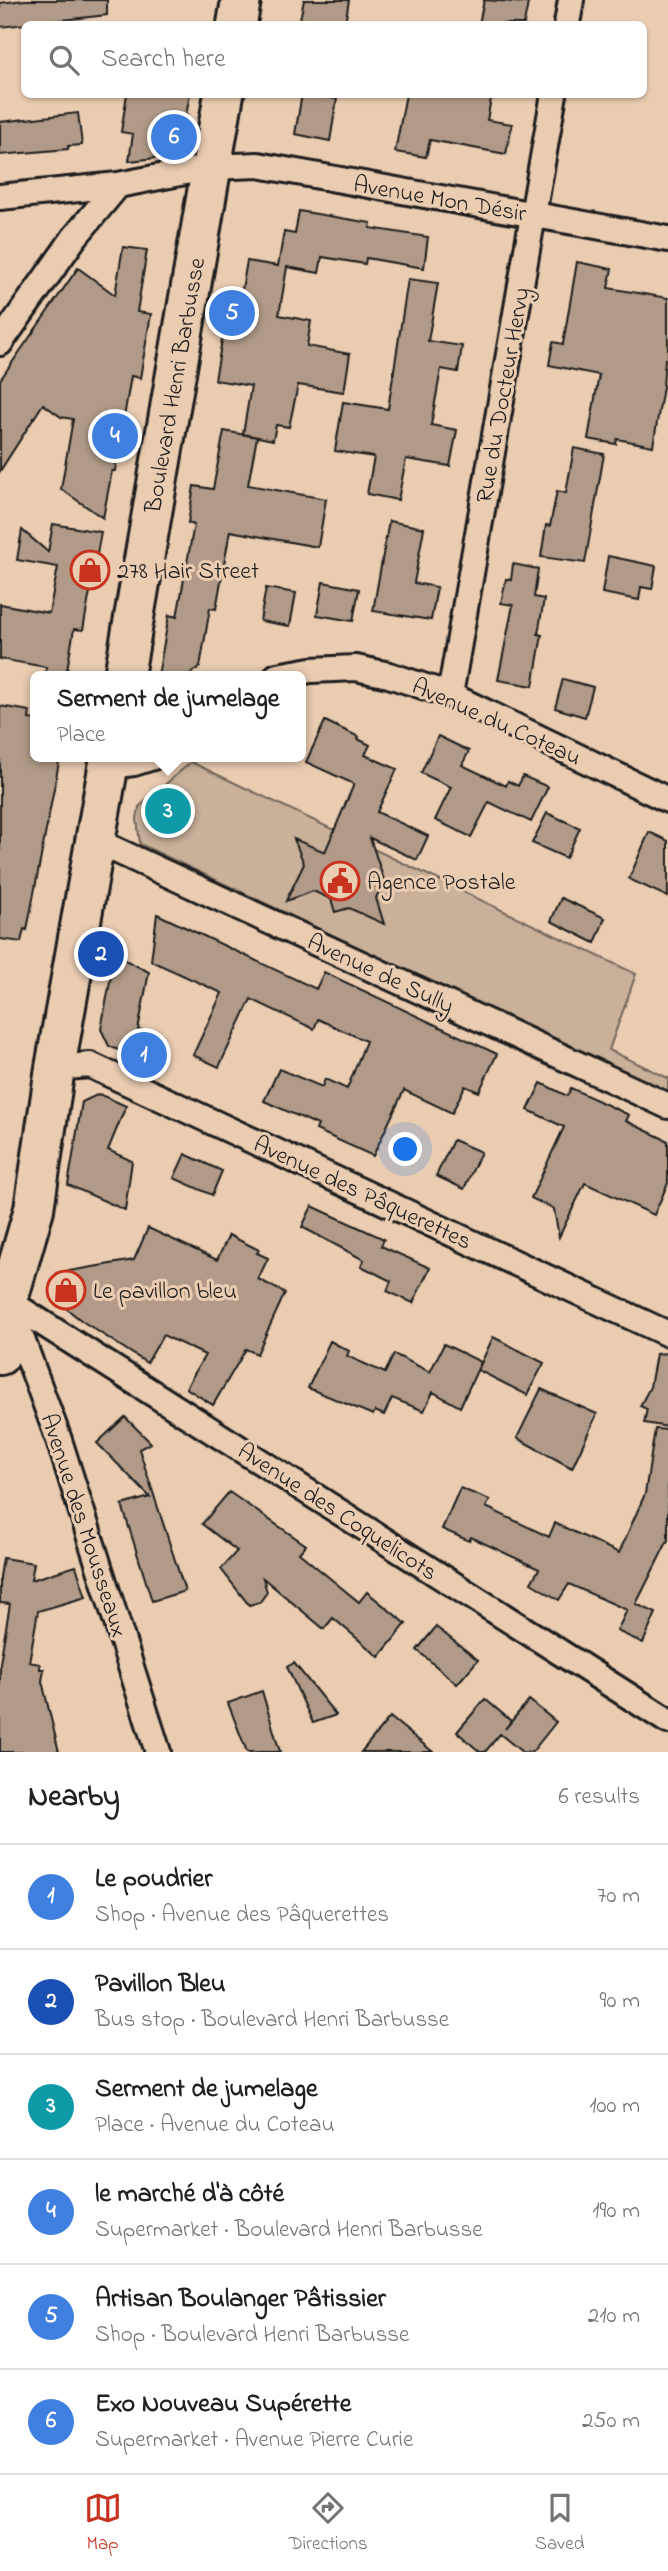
<!DOCTYPE html>
<meta charset="utf-8">
<style>
body{margin:0;font-family:"Indie Flower",sans-serif;background:#f2f2f2;color:#202124}
.you{position:absolute;left:406px;top:1150px;width:24px;height:24px;margin:-18px;border:5px solid #fff;border-radius:50%;background:#1a73e8;box-shadow:0 0 0 10px #1a73e833}
.badge{display:grid;place-items:center;width:46px;height:46px;border-radius:50%;background:#c8321e;color:#fff;font-size:23px;font-weight:700}
.pin{position:absolute;translate:-50% -50%;border:4px solid #fff;box-shadow:0 2px 7px #0006}
.popup{position:absolute;left:30px;top:671px;width:276px;height:91px;box-sizing:border-box;display:grid;place-content:center;border-radius:10px;background:#fff;filter:drop-shadow(0 2px 5px #0005);font-size:23px;white-space:nowrap;color:#757577}
.popup b{font-size:26px;color:#202124}
.popup::after{content:'';position:absolute;left:50%;top:100%;margin-left:-14px;border:14px solid transparent;border-top-color:#fff}
.list{margin:0;padding:0;list-style:none}
h2{display:flex;justify-content:space-between;align-items:center;height:91px;margin:0;padding:0 28px;font-size:30px}
h2 small{font-size:23px;font-weight:400;color:#757577}
.list li{display:grid;grid-template-columns:46px 1fr auto;gap:21px;align-items:center;box-sizing:border-box;height:105px;padding:0 28px;border-top:2px solid #e0e0e0}
.list b{display:block;font-size:26px;white-space:nowrap}
.list p{margin:0;font-size:23px;white-space:nowrap;color:#757577}
.list em{font-size:23px;font-style:normal;color:#757577}
.icon{flex:none;width:38px;height:38px;fill:none;stroke:currentColor;stroke-width:2;stroke-linecap:round;stroke-linejoin:round}
.map{position:relative;flex:none;width:668px;height:1752px;overflow:hidden}
.search{position:absolute;background:#fff;box-shadow:0 2px 5px #0004;left:21px;right:21px;top:21px;height:77px;display:flex;align-items:center;gap:18px;box-sizing:border-box;padding:0 24px;border-radius:10px;color:#757577;font-size:26px}
.sheet{height:721px;background:#fff}
nav{display:flex;justify-content:space-around;align-items:center;box-sizing:border-box;height:98px;border-top:2px solid #e0e0e0;background:#fff;font-size:19px;color:#757577}
nav a{display:grid;justify-items:center;gap:4px}
nav .on{color:#c8321e}
.map>svg:first-child{display:block}
</style>
<div class="map">
<svg width="668" height="1752" viewBox="0 0 668 1752">
<rect width="100%" height="100%" fill="#eaccb1"/>
<filter id="ink" filterUnits="userSpaceOnUse"><feTurbulence type="fractalNoise" baseFrequency=".0143" numOctaves="2"/><feDisplacementMap in="SourceGraphic" scale="14" xChannelSelector="R" yChannelSelector="G"/><feConvolveMatrix kernelMatrix="1 2 1 2 8 2 1 2 1" color-interpolation-filters="sRGB"/></filter>
<g filter="url(#ink)">
<path fill="#c8b099" stroke="#72665a" stroke-width="2" d="M191,762L636,974L609,1050L668,1078V1094L140,844L137,819L139,807Z"/>
<path fill="#b19b88" stroke="#1c1c1c" stroke-width="2" d="M25,0H107V15L0,27V3Z
M304,0H349L345,24H299Z
M484,0L528,3L524,24H479Z
M127,94H190L181,143L165,157L129,161L133,134L121,132Z
M302,94L337,99L330,141L295,134Z
M406,94H492L487,120L512,124L506,154L430,140L426,157L395,152Z
M78,113L82,145L68,146V149L0,155V122Z
M299,211L371,223L370,228L428,237L424,268L366,258L365,264L322,257L319,273L287,267L279,315L311,321L307,346L350,354L344,392L298,385L289,427L276,425L273,440L243,434L251,386L215,380L230,293L241,295L247,261L278,266L284,232L295,234Z
M123,247L147,250L137,312L151,314L140,378L131,376L115,471H112L103,518L61,489L73,419L61,417L43,404L0,471V380L78,268L115,295Z
M577,262L612,269L608,288L668,298V360L665,359L663,387L653,446L617,439L616,444L588,439L599,375L549,365L553,342L563,344Z
M408,279L438,283L428,341L462,346L458,372L441,369L431,425L457,430L450,466L406,459L398,500L367,494L374,457L335,451L343,402L388,409Z
M224,431L257,437L248,485L326,499L318,547L230,531L216,609L210,608L200,667L187,676H158L169,615L177,617L194,525L188,523L194,486L213,489Z
M574,448L604,454L585,563L541,557L546,525L550,526L557,491L566,493Z
M389,521L424,528L414,583L437,587L431,620L373,611Z
M53,524L101,532L83,630L74,629L66,676H45L46,667L0,659V604L49,613L58,567L17,560L22,530L48,552Z
M608,556L656,566L652,589L641,587L639,600L602,593Z
M513,564L538,569L534,597L544,599L538,634L542,635L533,686L498,680L513,605L501,603L506,579L511,580Z
M323,582L359,589L353,621L317,615Z
M266,588L296,593L290,626L260,621Z
M563,679L593,687L585,717L555,708Z
M0,706L30,711L29,719L35,720V757H60L27,930L24,929L21,942L0,939Z
M325,721L359,737L358,739L370,745L365,755L397,769L377,812L428,836L417,860L370,838L384,880L376,898L384,924L349,908L335,912L331,899L313,891L286,901L304,864L294,839L325,852L354,784L306,762Z
M438,736L469,751L462,765L506,786L508,781L518,786L523,776L548,787L531,822L489,802L471,837L435,820L451,787L421,773Z
M547,813L580,828L566,858L532,843Z
M649,832L668,841V897L629,879Z
M561,898L605,918L595,943L551,921Z
M157,914L316,989L324,972L497,1054L479,1092L465,1086L452,1113L404,1090L373,1156L316,1130L318,1125L264,1101L279,1069L322,1087L325,1079L347,1089L366,1041L318,1019L314,1029L251,999L219,1067L193,1055L222,993L151,961Z
M115,955L149,972L138,1030L152,1032L147,1063L109,1046L101,1029Z
M541,1083L567,1096L571,1088L629,1115L626,1121L668,1141V1183L654,1215L585,1183L559,1237L554,1209L531,1198L564,1127L528,1110Z
M99,1094L126,1106L108,1150L132,1161L125,1210L68,1185L82,1102Z
M453,1140L481,1152L464,1189L436,1176Z
M185,1154L222,1171L212,1195L174,1178Z
M312,1206L384,1239L381,1246L430,1268L413,1303L387,1291L391,1281L361,1266L364,1260L302,1227Z
M148,1228L217,1260L229,1235L259,1250L257,1253L268,1258L258,1279L285,1293L257,1354L246,1349L213,1405L186,1388L205,1355L163,1335L147,1363L82,1321L62,1305L57,1273L134,1260Z
M493,1337L544,1363L527,1395L478,1370Z
M330,1341L349,1351L347,1356L385,1373L394,1354L430,1372L444,1344L481,1362L460,1407L433,1392L424,1411L392,1398L384,1415L375,1411L373,1415L308,1388Z
M668,1353V1427L644,1423L647,1409L640,1406L650,1387L656,1354Z
M541,1389L597,1414L572,1468L517,1438Z
M125,1417L151,1443L139,1449L185,1591L152,1601L122,1505L150,1497L97,1443Z
M655,1429L668,1430V1540L636,1604L656,1613L643,1643L617,1631L627,1610L569,1584L559,1600L531,1583L539,1569L471,1537L469,1541L442,1529L460,1488L490,1500L486,1507L549,1537L555,1523L619,1553L645,1494Z
M229,1492L306,1545L299,1553L359,1602L367,1592L406,1624L379,1657L333,1618L324,1629L263,1578L267,1592L260,1602L249,1605L221,1569L237,1551L202,1524Z
M3,1558L34,1563L31,1580L76,1566L86,1597L38,1611L29,1662L40,1664V1669H44L42,1681L59,1752H0V1663L10,1604L0,1603V1577Z
M436,1627L478,1660L457,1684L417,1650Z
M294,1663L336,1715L313,1723L287,1667Z
M262,1691L280,1752H247L228,1703Z
M485,1699L511,1721L505,1729L529,1700L556,1722L532,1752H522L500,1734L485,1752H480L457,1732Z
M390,1717L433,1752H361Z"/>
<g fill="none" stroke-linecap="round" stroke-linejoin="round">
<defs>
<path id="minor" d="M567,24L571,0
M0,197L118,185L211,167L258,165L668,239
M0,343L74,238L118,185
M277,676L311,670L356,668L389,675L450,695L668,800
M450,695L554,94
M108,766L134,763L153,757
M94,840L668,1106
M55,1068L90,1065L668,1334
M0,1296L668,1721
M10,1307L59,1440L158,1752"/>
<path id="primary" d="M237,24L241,0
M124,676L224,94
M0,1355L8,1300L34,1209L55,1068L110,757"/>
</defs>
<use href="#minor" stroke="#1c1c1c" stroke-width="30"/>
<use href="#primary" stroke="#1c1c1c" stroke-width="44"/>
<use href="#minor" stroke="#eaccb1" stroke-width="24"/>
<use href="#primary" stroke="#eaccb1" stroke-width="38"/>
</g>
</g>
<defs>
<symbol id="shop-ring" viewBox="-11 -11 22 22"><circle r="9.5" fill="#eaccb1" stroke="#c8321e" stroke-width="1.5"/><path d="M-5-2.5h2.3a2.7 3.5 0 0 1 5.4 0H5L5.5 6h-11ZM-1.5-2.5h3a1.5 2.3 0 0 0-3 0Z" fill="#c8321e"/></symbol>
<symbol id="civic-ring" viewBox="-11 -11 22 22"><circle r="9.5" fill="#eaccb1" stroke="#c8321e" stroke-width="1.5"/><path d="M-.6-6.5H3V-4.5H.6V-3L4-1V1h2V6H-6V1h2V-1L-.6-3ZM-1.2 2.5V6h2.4V2.5Z" fill="#c8321e"/></symbol>
</defs>
<g fill-rule="evenodd">
<use href="#shop-ring" x="68" y="548" width="44" height="44"/>
<use href="#civic-ring" x="318" y="859" width="44" height="44"/>
<use href="#shop-ring" x="44" y="1268" width="44" height="44"/>
</g>
<g text-anchor="middle" stroke-width="6" stroke-linejoin="round" paint-order="stroke">
<g font-size="24" fill="#1c1c1c" stroke="#eaccb1">
<text transform="translate(440 198) rotate(10)" y="8">Avenue Mon Désir</text>
<text transform="translate(174 385) rotate(-80)" y="8">Boulevard Henri Barbusse</text>
<text transform="translate(502 395) rotate(-80)" y="8">Rue du Docteur Hervy</text>
<text transform="translate(497 721) rotate(24)" y="8">Avenue du Coteau</text>
<text transform="translate(381 973) rotate(25)" y="8">Avenue de Sully</text>
<text transform="translate(363 1192) rotate(25)" y="8">Avenue des Pâquerettes</text>
<text transform="translate(338 1511) rotate(33)" y="8">Avenue des Coquelicots</text>
<text transform="translate(85 1525) rotate(72)" y="8">Avenue des Mousseaux</text>
</g>
<g font-size="24" fill="#1c1c1c" stroke="#eaccb1" text-anchor="start">
<text x="117" y="578">278 Hair Street</text>
<text x="367" y="889">Agence Postale</text>
<text x="93" y="1298">Le pavillon bleu</text>
</g>
</g>
</svg>
<div class="you"></div>
<div class="pin badge" style="left:144px;top:1055px;background:#3f7fe0">1</div>
<div class="pin badge" style="left:101px;top:954px;background:#1a4fb4">2</div>
<div class="pin badge" style="left:168px;top:811px;background:#0f9aa8">3</div>
<div class="popup"><b>Serment de jumelage</b>Place</div>
<div class="pin badge" style="left:115px;top:436px;background:#3f7fe0">4</div>
<div class="pin badge" style="left:232px;top:313px;background:#3f7fe0">5</div>
<div class="pin badge" style="left:174px;top:137px;background:#3f7fe0">6</div>
<div class="search"><svg class="icon" aria-label="search" viewBox="0 0 24 24"><circle cx="10" cy="10" r="6"/><path d="M15 15l6 6"/></svg>Search here</div>
</div>
<section class="sheet">
<h2>Nearby<small>6 results</small></h2>
<ul class="list">
<li><span class="badge" style="background:#3f7fe0">1</span><div><b>Le poudrier</b><p>Shop · Avenue des Pâquerettes</p></div><em>70 m</em></li>
<li><span class="badge" style="background:#1a4fb4">2</span><div><b>Pavillon Bleu</b><p>Bus stop · Boulevard Henri Barbusse</p></div><em>90 m</em></li>
<li><span class="badge" style="background:#0f9aa8">3</span><div><b>Serment de jumelage</b><p>Place · Avenue du Coteau</p></div><em>100 m</em></li>
<li><span class="badge" style="background:#3f7fe0">4</span><div><b>le marché d'à côté</b><p>Supermarket · Boulevard Henri Barbusse</p></div><em>190 m</em></li>
<li><span class="badge" style="background:#3f7fe0">5</span><div><b>Artisan Boulanger Pâtissier</b><p>Shop · Boulevard Henri Barbusse</p></div><em>210 m</em></li>
<li><span class="badge" style="background:#3f7fe0">6</span><div><b>Exo Nouveau Supérette</b><p>Supermarket · Avenue Pierre Curie</p></div><em>250 m</em></li>
</ul>
</section>
<nav>
<a class="on"><svg class="icon" aria-label="map" viewBox="0 0 24 24"><path d="M3 6l6-2 6 2 6-2v14l-6 2-6-2-6 2zM9 4v14M15 6v14"/></svg>Map</a>
<a><svg class="icon" aria-label="directions" viewBox="0 0 24 24"><path d="M12 3l9 9-9 9-9-9zM9 14v-3h6M13 9l2 2-2 2"/></svg>Directions</a>
<a><svg class="icon" aria-label="saved" viewBox="0 0 24 24"><path d="M7 4h10v16l-5-4-5 4z"/></svg>Saved</a>
</nav>
